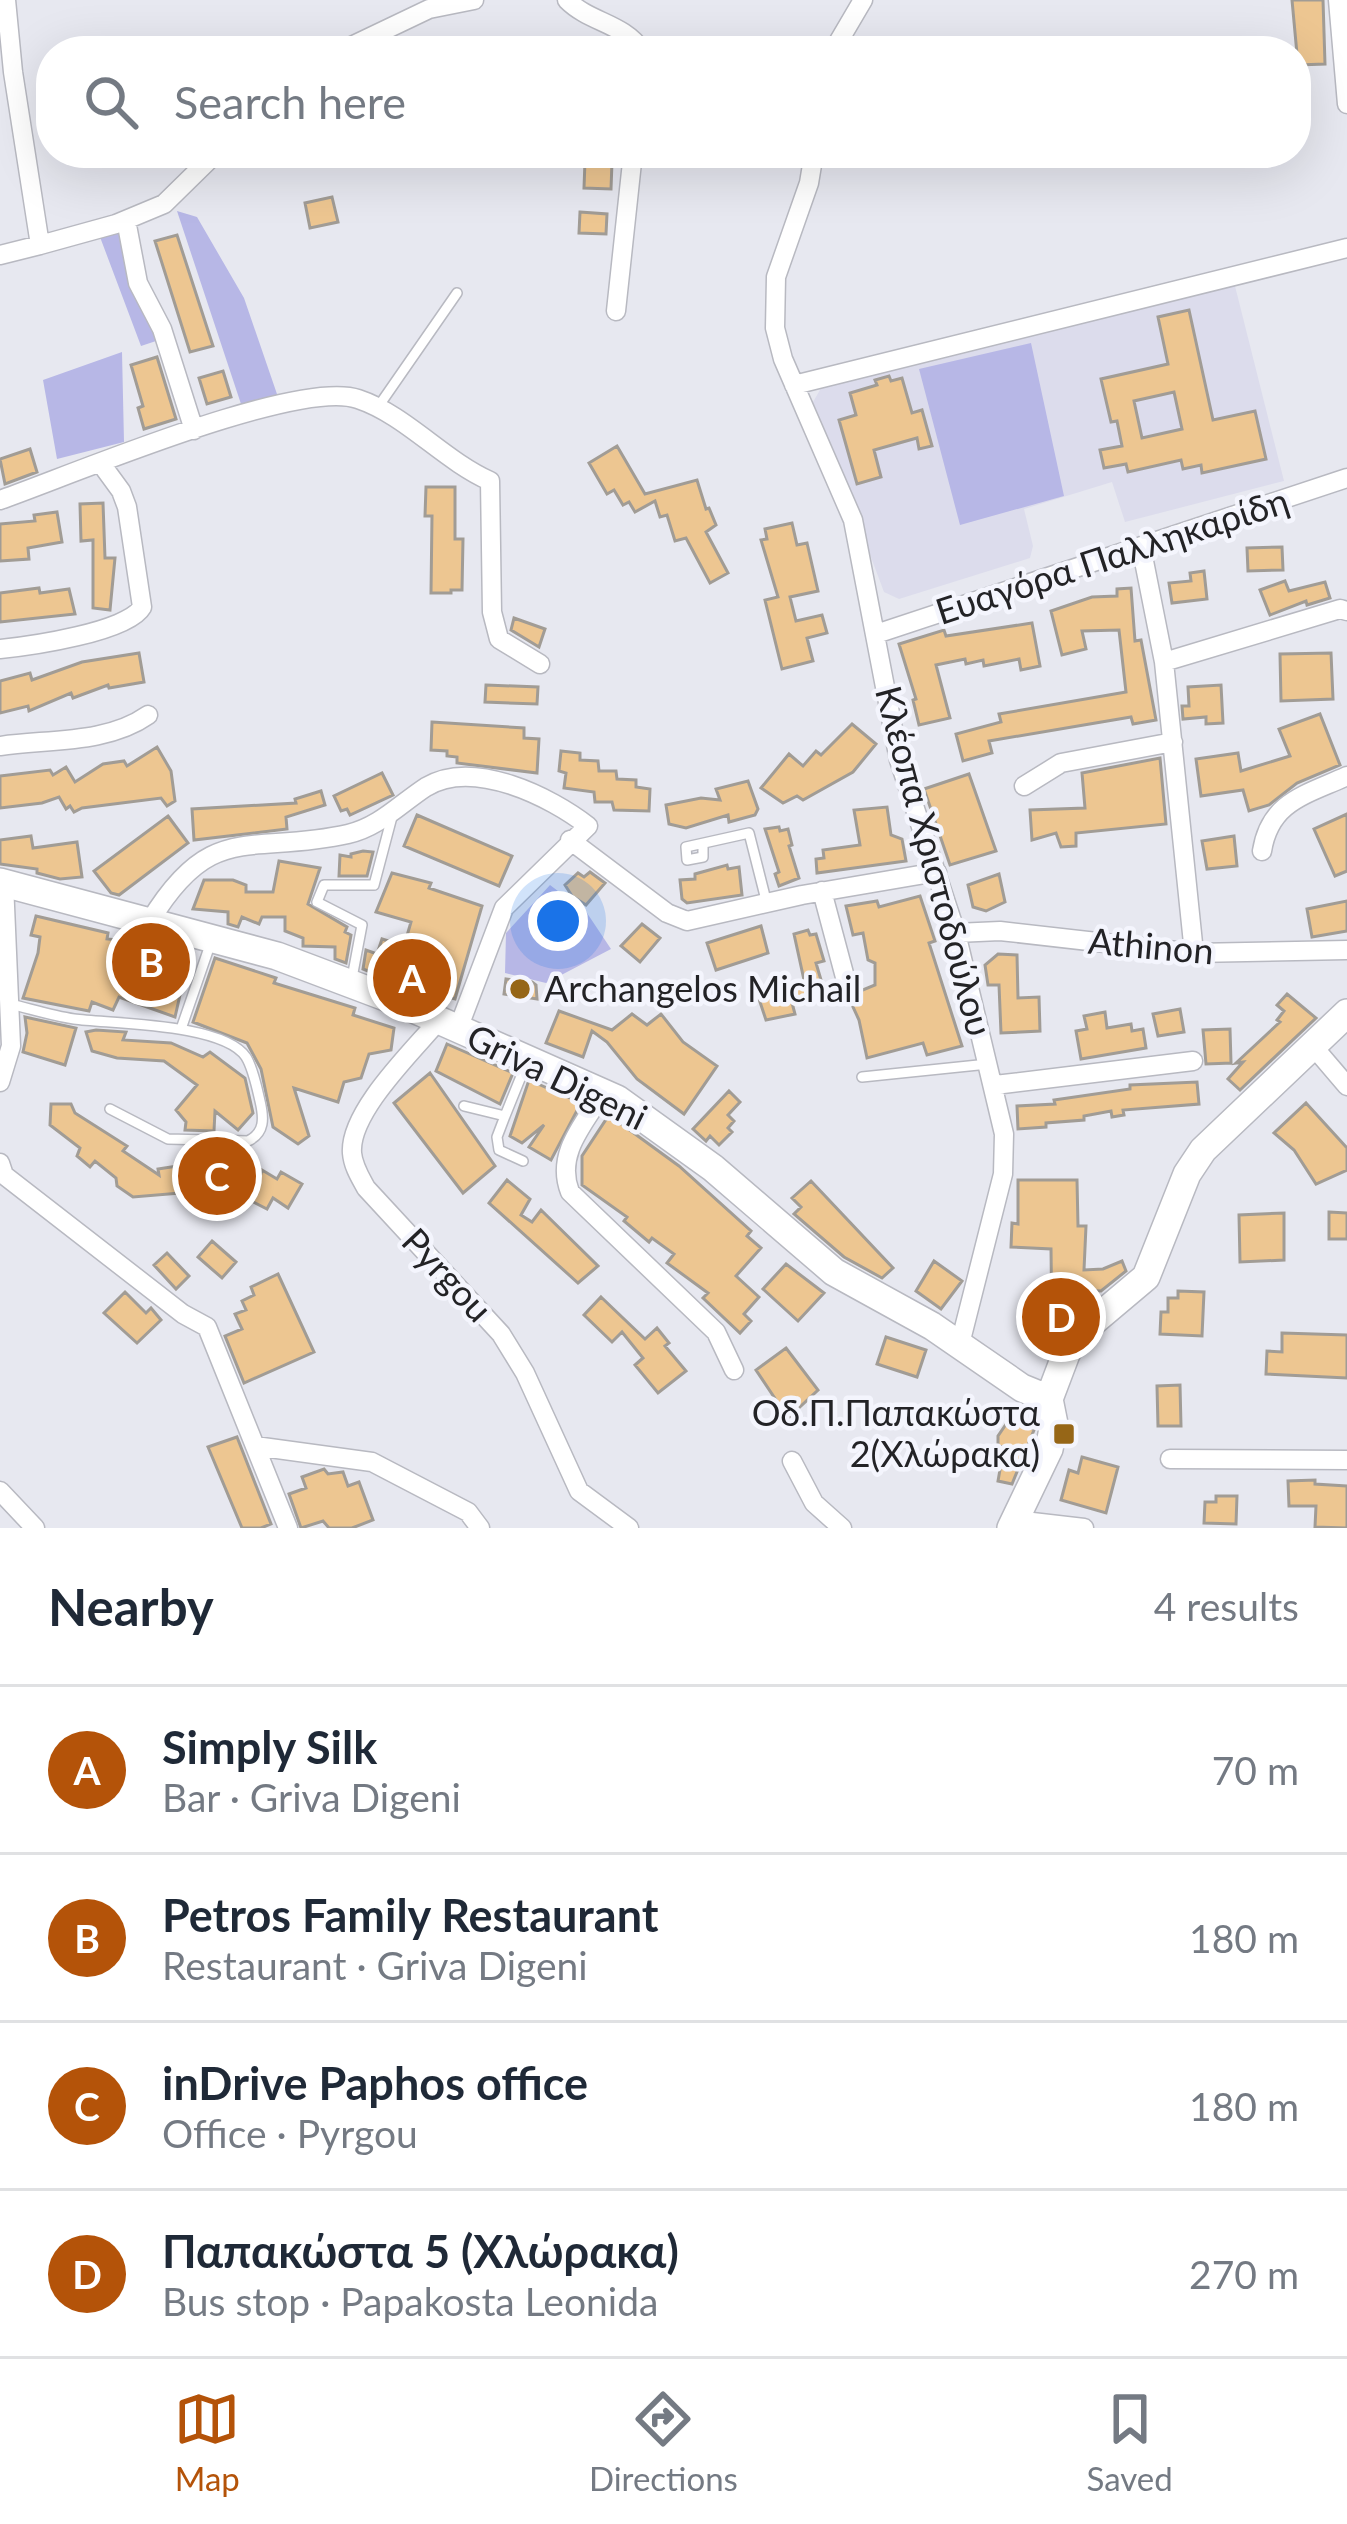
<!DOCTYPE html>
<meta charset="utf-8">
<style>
body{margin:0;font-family:Lato,sans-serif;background:#f6f6f7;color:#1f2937}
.you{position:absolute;left:558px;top:921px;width:42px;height:42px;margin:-30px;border:9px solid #fff;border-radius:50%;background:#1a73e8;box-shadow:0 0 0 18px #1a73e833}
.badge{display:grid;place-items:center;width:78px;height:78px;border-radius:50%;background:#b45309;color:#fff;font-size:39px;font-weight:700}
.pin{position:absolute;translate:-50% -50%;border:6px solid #fff;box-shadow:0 3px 12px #0006}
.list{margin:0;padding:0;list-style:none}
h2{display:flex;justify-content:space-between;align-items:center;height:156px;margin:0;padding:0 48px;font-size:51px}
h2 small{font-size:39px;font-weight:400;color:#747a83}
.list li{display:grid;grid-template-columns:78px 1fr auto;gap:36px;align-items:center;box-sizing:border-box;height:168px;padding:0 48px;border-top:3px solid #e0e1e3}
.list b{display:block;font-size:45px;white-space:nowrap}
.list p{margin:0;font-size:39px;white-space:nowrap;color:#747a83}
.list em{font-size:39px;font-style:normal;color:#747a83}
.icon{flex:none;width:66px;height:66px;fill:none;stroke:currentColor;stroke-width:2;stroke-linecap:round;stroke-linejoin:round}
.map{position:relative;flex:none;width:1347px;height:1528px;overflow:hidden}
.search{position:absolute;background:#fff;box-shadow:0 12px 48px #0002;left:36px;right:36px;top:36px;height:132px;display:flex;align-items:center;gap:30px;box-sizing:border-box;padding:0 42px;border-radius:48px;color:#747a83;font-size:45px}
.sheet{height:828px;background:#fff}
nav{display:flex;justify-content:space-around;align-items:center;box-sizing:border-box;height:168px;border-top:3px solid #e0e1e3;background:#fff;font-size:33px;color:#747a83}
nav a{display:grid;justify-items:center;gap:6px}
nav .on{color:#b45309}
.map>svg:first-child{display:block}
</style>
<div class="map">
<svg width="1347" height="1528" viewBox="0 0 1347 1528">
<rect width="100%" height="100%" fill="#e7e8f0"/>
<path fill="#dcdcec" d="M1235,286L1284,481L1125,522L1112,482L1024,509L1033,546L1030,558L899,599L884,592L813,402L824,383Z"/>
<path fill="#b7b7e6" d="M177,211L197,217L244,298L278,397L242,407Z
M119,233L156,341L141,346L100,237Z
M1031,343L1064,496L960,525L919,369Z
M122,352L124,442L57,459L43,380Z
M550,885L587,913L611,949L546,983L505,973L506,933Z"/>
<path fill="#edc691" stroke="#a19c95" stroke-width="3" fill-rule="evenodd" d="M1292,0H1323L1325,64L1298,65Z
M585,161L612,162L611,189L584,188Z
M332,197L338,222L310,228L305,203Z
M580,212L607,214L606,234L579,233Z
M177,235L213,346L190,352L155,241Z
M1189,310L1213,420L1255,411L1266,459L1202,473L1201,465L1183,469L1181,460L1128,472L1126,464L1104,468L1100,450L1122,446L1117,421L1111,422L1101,379L1168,364L1158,317ZM1174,392L1182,429L1142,438L1134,401Z
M157,357L176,419L144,429L138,408L143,406L131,365Z
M223,371L231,397L207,404L199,378Z
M889,376L891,381L902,378L912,413L922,410L932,446L919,449L917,438L874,450L881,477L857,484L839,420L856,415L850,393L877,385L875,380Z
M617,446L645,494L697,480L706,509L709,508L716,525L706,532L728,573L710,583L686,538L675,541L667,515L660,517L655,501L635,512L629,502L623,505L614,490L607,494L589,463Z
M30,449L37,472L5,484L0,459Z
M426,487H455V539H463L462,590H451V593H431L432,516H425Z
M103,503L105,558H115L110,610L93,608V540L81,541L80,504Z
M57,512L62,542L28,548L29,559L0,561V524L35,521L34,515Z
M792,523L797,545L807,543L818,591L790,597L796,621L822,615L827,633L807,638L813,661L782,669L765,600L778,597L761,540L767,539L765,529Z
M1282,547L1283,570L1248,571L1247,548Z
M1204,571L1207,599L1172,603L1169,583L1191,581L1190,573Z
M1285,581L1289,591L1325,582L1330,598L1307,605L1306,601L1270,615L1260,590Z
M39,588L40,593L69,589L75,614L0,622V593Z
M1131,588L1135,641L1141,640L1156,720L1133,724L1131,717L989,741L992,753L963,761L956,734L1001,722L999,714L1126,692L1119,630L1082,631L1086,649L1062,655L1051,611L1092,597L1117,596V589Z
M514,618L545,629L539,647L511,630Z
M1032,623L1040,666L1021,670L1019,659L984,666L983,660L966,664L965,659L936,665L950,718L919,725L913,700L916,699L899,644L944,630L946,636Z
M139,653L144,682L109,688L108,685L73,698L71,693L29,711L28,706L0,713V681L30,673L32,680L82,662Z
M1331,653L1333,699L1281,701L1280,654Z
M486,685L538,687L537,704L485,702Z
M1221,685L1223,723L1206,724V717L1183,719L1182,706H1189L1188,687Z
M1320,714L1340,765L1297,783L1269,805L1249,811L1243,790L1201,796L1196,759L1238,753L1241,771L1290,756L1279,729Z
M432,722L524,728V738L539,739L537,773L457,763V757L447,756V751L431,750Z
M852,724L876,744L853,772L803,800L797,796L783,803L761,788L789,754L803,766L816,751L821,755Z
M157,747L171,771L175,801L167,806L161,798L82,808L74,812L70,806L66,809L59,797L42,803L0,808V776L50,770L53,775L66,767L75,782L103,764L124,761L127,766Z
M561,751L580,753V760L598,761L599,771H616L617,779L636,780V787L650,789L649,811L614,810L612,802H595L594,792L564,788L566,773L559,771Z
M1160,758L1166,824L1076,833V846L1061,847L1056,833L1032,840L1030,810L1085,808L1082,773Z
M382,773L393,795L350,815L347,809L341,811L334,796Z
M969,774L996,851L950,865L924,789Z
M748,781L758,809L755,815L729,822L728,815L686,828L669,824L666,805L701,798L720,800L716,789Z
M321,791L325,805L286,817L287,829L194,840L192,809L296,803L295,799Z
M887,807L891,835L902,839L906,861L817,873L816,859L824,858L823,850L860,845L854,810Z
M1347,814V871L1335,876L1314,829Z
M417,815L512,856L499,886L404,846Z
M168,816L188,843L119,895L111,893L94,871Z
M779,827L780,831L788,829L792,845L789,846L799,878L779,886L775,874L779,872L765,829Z
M31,836L33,848L77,842L82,877L60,879L37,873V869L0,864V840Z
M1234,836L1237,866L1207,869L1202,841Z
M363,851L373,852L367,876H339L340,855L351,857V854Z
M279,861L320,868L308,904L347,927L345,932L351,935L346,963L335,959V947L303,946V938L285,931V917H262L259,924L242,917L238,927L228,924V912L193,909L204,880H233L246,885V892H273Z
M727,865L728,869L739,867L742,895L687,903L682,899L680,880L695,879V874Z
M590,872L605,883L586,905L572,896L565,885L578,873L584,877Z
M392,873L431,883L429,888L482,906L455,999L408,987L363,969L366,950L377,954L382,939L404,946L411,922L376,912Z
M999,874L1005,902L986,911L973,907L968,885Z
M920,896L935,941L929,943L962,1046L927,1055L923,1043L867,1058L859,1020L848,996L875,985V963L868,960L863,933L853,935L846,906L877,901L879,907Z
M1347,901V931L1312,937L1307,909Z
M36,916L108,933L107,939L163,944L190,951L175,1017L119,997L113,1010L92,1002L89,1011L23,998L38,953L40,937L31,935Z
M642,924L660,938L640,962L621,946Z
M761,926L768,953L716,970L707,943Z
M808,930L810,935L816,934L824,961L816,963L824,990L791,999L795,1014L766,1020L757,993L804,980L794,934Z
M998,954L1017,955L1018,998L1039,997L1040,1031L1001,1033L999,985H988L985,965Z
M215,958L276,978L274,983L355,1008L353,1015L394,1028L391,1050L369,1054L361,1078L344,1082L338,1102L294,1088L309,1136L298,1144L273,1127L261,1069L247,1043L193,1022Z
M506,979L532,982L536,985L537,999L504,994Z
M1287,994L1316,1018L1240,1090L1228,1079L1243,1062L1236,1063L1280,1022L1277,1020L1284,1011L1277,1005Z
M1180,1009L1184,1032L1158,1036L1153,1014Z
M559,1011L612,1030L632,1014L647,1025L661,1014L683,1042L717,1066L684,1114L637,1079L607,1042L592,1031L583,1057L546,1043Z
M1105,1012L1107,1028L1131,1024L1132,1031L1143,1029L1146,1048L1081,1059L1076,1031L1087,1029L1084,1016Z
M25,1017L76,1028L65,1065L23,1052L27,1033Z
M1230,1029L1231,1063L1206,1064L1203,1030Z
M96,1030L126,1032L123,1040L171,1043L203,1057L210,1052L245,1078L253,1113L238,1130L215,1111L214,1131L185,1130L186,1122L176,1110L197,1085L164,1061L117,1058L92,1051L86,1032Z
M447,1044L513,1073L500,1104L436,1071Z
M430,1073L495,1166L463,1193L394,1103Z
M529,1080L581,1103L551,1160L529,1147L544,1125L522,1143L510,1136Z
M1197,1082L1199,1104L1123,1110L1124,1115L1112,1117L1111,1111L1084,1116V1120L1046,1123V1127L1018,1129L1017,1106L1055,1104L1054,1100L1130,1089V1085Z
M729,1091L740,1102L728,1115L734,1121L728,1128L732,1132L719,1145L710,1136L706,1141L693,1129Z
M1306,1103L1347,1148V1170L1316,1184L1294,1150L1274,1133Z
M51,1104H71L75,1113L127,1146L123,1151L159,1175L158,1169L223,1159L240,1160V1168L260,1177L262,1170L277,1179L281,1172L302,1184L288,1208L273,1198L267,1209L228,1189L133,1197L117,1186L116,1178L95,1161L90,1167L77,1156L80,1148L50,1125Z
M609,1115L679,1166L751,1231L747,1236L761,1248L736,1276L759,1297L744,1314L751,1321L740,1333L703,1298L708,1293L667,1263L674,1254L652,1238L649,1242L624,1221L627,1217L582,1185V1156Z
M507,1180L530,1199L521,1215L532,1222L541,1210L598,1266L578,1283L489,1203Z
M1018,1180H1077L1078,1226H1086L1084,1270L1103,1269L1122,1261L1126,1271L1101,1291L1079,1290V1310L1059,1329H1052L1051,1249L1011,1247L1012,1223L1018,1224Z
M811,1181L893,1268L882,1278L844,1257L794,1214L801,1207L792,1198Z
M1329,1212L1347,1213V1239H1329Z
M1284,1213V1260L1240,1262L1239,1215Z
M212,1241L236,1262L222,1278L198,1257Z
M167,1253L189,1276L176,1289L154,1265Z
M934,1261L962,1281L941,1309L916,1291Z
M786,1264L824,1293L798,1321L763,1289Z
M278,1274L314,1352L244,1383L225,1336L242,1329L235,1314L246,1310L242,1301L254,1295L251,1287Z
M1178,1291L1204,1292L1202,1336L1160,1334L1161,1312H1168V1298H1178Z
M125,1292L146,1313L151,1308L161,1320L137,1343L104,1313Z
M601,1297L645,1339L657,1328L669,1343L665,1346L686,1371L658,1393L635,1365L643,1358L622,1332L612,1342L584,1315Z
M1282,1333L1347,1335V1378L1266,1374L1267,1351L1282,1352Z
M886,1337L926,1350L917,1377L877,1364Z
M786,1348L818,1390L788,1418L756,1370Z
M1180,1385L1181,1426H1158L1157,1386Z
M1013,1414L1034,1430L1012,1484L998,1481L1004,1447L998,1446V1436Z
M237,1437L271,1524L261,1528H242L208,1447Z
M1082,1457L1118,1467L1106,1513L1061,1500L1069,1470L1078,1473Z
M324,1469L328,1474L343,1472L348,1486L359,1482L373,1520L352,1528H329L323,1521L301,1528L289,1494L306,1488L302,1477Z
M1315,1480V1484L1347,1486V1528L1315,1527L1316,1506H1289L1288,1481Z
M1216,1496H1237L1236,1524L1204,1523L1205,1502H1216Z"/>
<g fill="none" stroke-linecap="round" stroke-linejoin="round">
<defs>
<path id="service" d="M378,407L457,293
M703,844V857L687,860L686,847L749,833L767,904
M352,978L362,925L317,902L324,885H374L393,813
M10,1004C31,1009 53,1016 74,1019C112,1024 223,1023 246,1057C253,1068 257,1088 260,1101C264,1118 265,1133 248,1141L168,1139L110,1109
M181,1029L211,942
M862,1077L988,1064
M464,1106L505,1116L526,1064
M505,1116L497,1137L499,1150L523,1161"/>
<path id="minor" d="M6,0L13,72L40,245L116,224L164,204L216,153
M567,0C590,23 624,23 642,51
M1338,0L1347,104
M341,51L429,9L474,0
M833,51L863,0
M814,153L809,183L776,277L775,328L783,359L853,520L899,760L956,933L1004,1134L1003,1174L960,1344
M126,220L138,283L162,329L194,430
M0,255L40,245
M616,311L633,153
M794,385L1347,248
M0,500C69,476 298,378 358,399C406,415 443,460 490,481L492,612L499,639L540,664
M1141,546L1164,662L1194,953
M876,634L1347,478
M0,649C30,646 128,632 142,607L127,507L121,491L102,465
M1164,662L1340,609L1347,611
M0,746C48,739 107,744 148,715
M1024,786L1061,763L1173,742
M570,840L667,913L687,921L802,895L937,872
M1262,851C1270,801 1306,795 1347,776
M822,891L846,981
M150,921C212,819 250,856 348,834C379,827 400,804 426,787C473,758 551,797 588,826L504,908L458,1029
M956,933L1000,931L1194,953L1347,950
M439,1020C413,1051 349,1112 352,1153C353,1166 360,1177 366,1188L501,1334L525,1373L579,1491L629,1528
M1312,1045L1347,1086
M0,1082L11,1046L4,883
M995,1085L1193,1061
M603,1093C584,1124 555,1154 570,1192L716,1332L734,1370
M0,1163L4,1175L183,1314L207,1327L288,1528
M255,1446L372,1462L468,1512L480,1528
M1170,1459L1347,1460
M792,1461L814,1503L842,1528
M0,1491L35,1528
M1015,1520L1084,1528"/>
<path id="secondary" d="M0,882L277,956L391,999L617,1099L713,1168L834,1272L932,1326L1022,1388L1049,1399
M1011,1528L1049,1449L1054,1424L1049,1399L1066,1354L1076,1336L1146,1277L1187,1174L1203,1150L1347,1013"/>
</defs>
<use href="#service" stroke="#b8b9c1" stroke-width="12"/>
<use href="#minor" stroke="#b8b9c1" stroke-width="21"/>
<use href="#secondary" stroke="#b8b9c1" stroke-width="30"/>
<use href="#service" stroke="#fff" stroke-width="9"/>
<use href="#minor" stroke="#fff" stroke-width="18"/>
<use href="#secondary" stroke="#fff" stroke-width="27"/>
</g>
<g fill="#966617" stroke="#f4f5fd" stroke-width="4.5">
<circle cx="520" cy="989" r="12"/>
<rect x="1052" y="1422" width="24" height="24" rx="6"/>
</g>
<g text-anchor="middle" stroke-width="9" stroke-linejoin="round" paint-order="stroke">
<g font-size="36" fill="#232326" stroke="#f4f5fd">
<text transform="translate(1112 556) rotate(-18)" y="13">Ευαγόρα Παλληκαρίδη</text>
<text transform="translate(934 861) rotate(75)" y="13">Κλέοπα Χριστοδούλου</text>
<text transform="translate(1151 946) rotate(5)" y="13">Athinon</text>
<text transform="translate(557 1077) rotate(26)" y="13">Griva Digeni</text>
<text transform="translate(447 1275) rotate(47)" y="13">Pyrgou</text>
</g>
<g font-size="36" fill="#232326" stroke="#f4f5fd" text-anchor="start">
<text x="544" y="1002">Archangelos Michail</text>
<text x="1040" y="1426" text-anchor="end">Οδ.Π.Παπακώστα<tspan x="1040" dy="41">2(Χλώρακα)</tspan></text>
</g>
</g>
</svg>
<div class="you"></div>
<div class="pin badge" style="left:412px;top:978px">A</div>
<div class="pin badge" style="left:151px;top:962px">B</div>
<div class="pin badge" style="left:217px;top:1176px">C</div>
<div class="pin badge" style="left:1061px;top:1317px">D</div>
<div class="search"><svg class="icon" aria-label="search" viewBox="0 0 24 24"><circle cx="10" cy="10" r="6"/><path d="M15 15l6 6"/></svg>Search here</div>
</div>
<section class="sheet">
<h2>Nearby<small>4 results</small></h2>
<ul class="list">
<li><span class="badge">A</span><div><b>Simply Silk</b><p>Bar · Griva Digeni</p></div><em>70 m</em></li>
<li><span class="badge">B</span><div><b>Petros Family Restaurant</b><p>Restaurant · Griva Digeni</p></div><em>180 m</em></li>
<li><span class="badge">C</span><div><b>inDrive Paphos office</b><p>Office · Pyrgou</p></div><em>180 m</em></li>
<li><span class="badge">D</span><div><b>Παπακώστα 5 (Χλώρακα)</b><p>Bus stop · Papakosta Leonida</p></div><em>270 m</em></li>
</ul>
</section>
<nav>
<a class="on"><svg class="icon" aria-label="map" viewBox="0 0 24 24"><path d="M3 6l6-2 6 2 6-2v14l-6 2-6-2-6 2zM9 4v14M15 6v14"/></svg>Map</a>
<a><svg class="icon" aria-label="directions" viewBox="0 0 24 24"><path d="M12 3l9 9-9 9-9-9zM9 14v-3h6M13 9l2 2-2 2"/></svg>Directions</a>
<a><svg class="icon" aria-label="saved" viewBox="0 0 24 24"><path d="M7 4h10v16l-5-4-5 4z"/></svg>Saved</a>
</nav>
